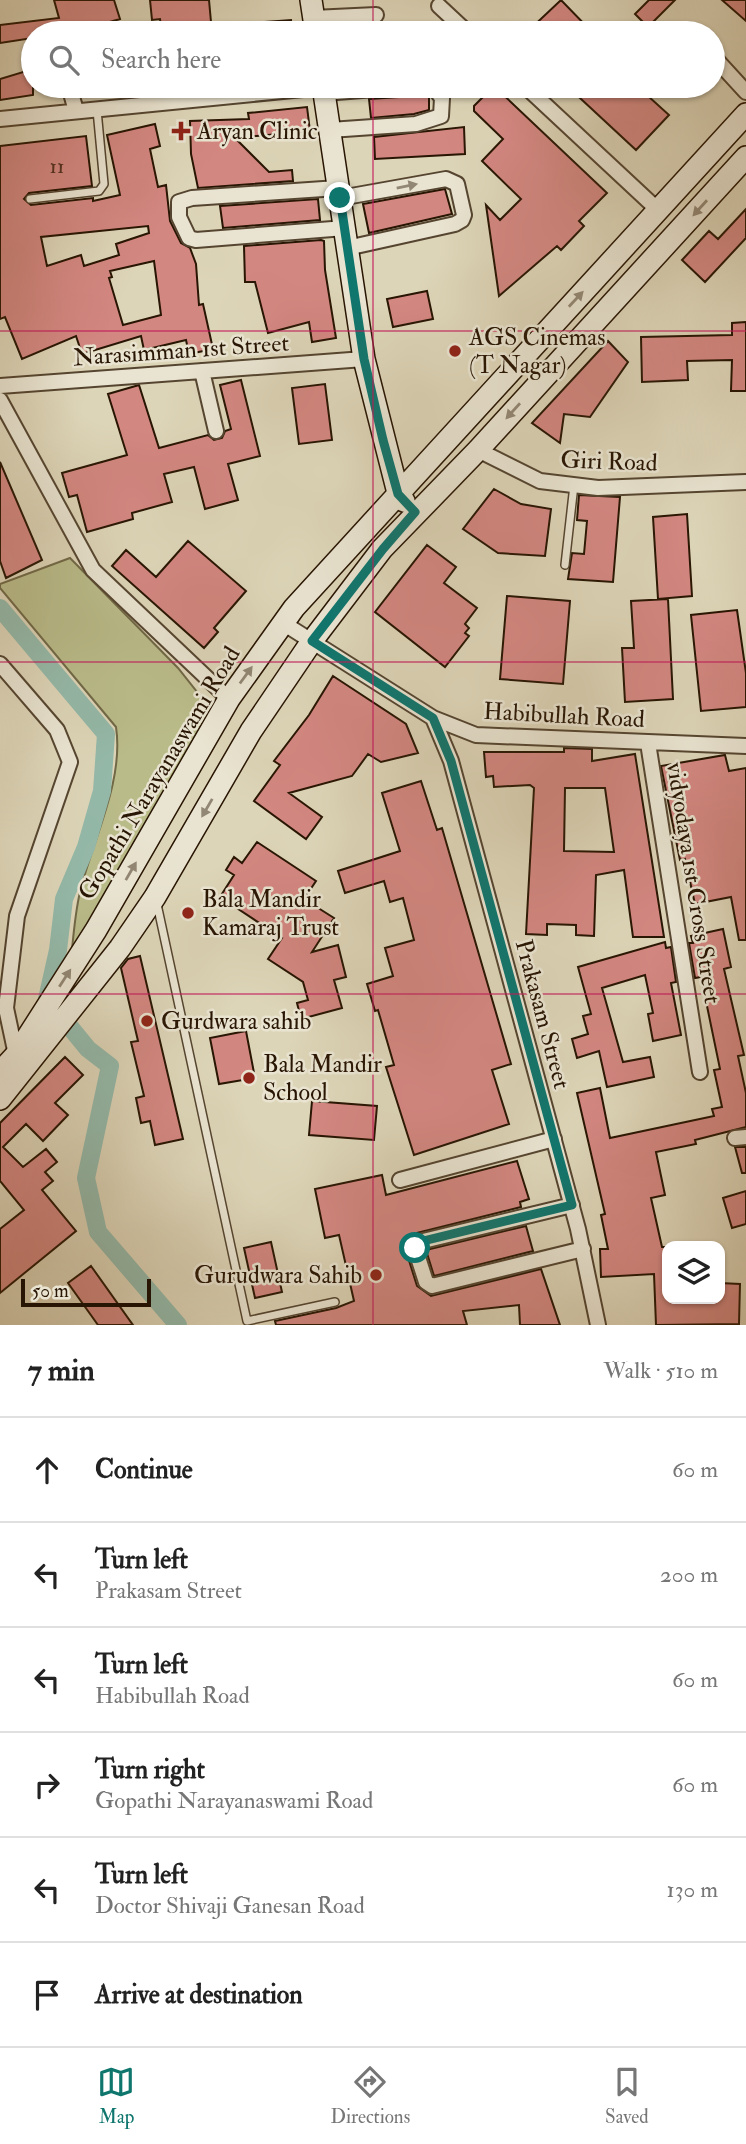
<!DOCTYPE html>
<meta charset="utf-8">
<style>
body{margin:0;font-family:"IM FELL Double Pica",serif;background:#f6f6f6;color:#222}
.controls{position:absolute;right:21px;bottom:21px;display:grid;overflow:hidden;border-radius:14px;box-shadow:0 2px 5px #0004}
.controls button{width:63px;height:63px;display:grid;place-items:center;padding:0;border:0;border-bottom:2px solid #e0e0e0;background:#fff;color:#222;font:35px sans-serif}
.scale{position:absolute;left:21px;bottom:18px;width:130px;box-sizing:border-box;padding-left:7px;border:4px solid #281503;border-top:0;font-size:19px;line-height:24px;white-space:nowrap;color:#281503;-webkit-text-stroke:5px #e9e4d1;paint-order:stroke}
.stop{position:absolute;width:21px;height:21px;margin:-16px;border:5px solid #0f766e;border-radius:50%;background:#fff}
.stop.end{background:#0f766e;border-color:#fff;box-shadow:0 2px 7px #0008}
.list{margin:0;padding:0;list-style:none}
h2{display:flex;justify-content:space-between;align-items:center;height:91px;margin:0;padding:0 28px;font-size:30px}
h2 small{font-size:23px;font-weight:400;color:#767676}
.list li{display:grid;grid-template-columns:46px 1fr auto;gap:21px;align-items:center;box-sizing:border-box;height:105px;padding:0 28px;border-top:2px solid #e0e0e0}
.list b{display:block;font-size:26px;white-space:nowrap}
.list p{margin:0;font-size:23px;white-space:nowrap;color:#767676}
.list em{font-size:23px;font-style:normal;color:#767676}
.icon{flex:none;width:38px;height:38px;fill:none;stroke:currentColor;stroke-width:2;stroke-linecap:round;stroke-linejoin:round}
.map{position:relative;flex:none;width:746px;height:1325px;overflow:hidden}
.search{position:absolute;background:#fff;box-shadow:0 2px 5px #0004;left:21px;right:21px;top:21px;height:77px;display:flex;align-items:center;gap:18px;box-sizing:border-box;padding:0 24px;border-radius:38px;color:#767676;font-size:26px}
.sheet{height:721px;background:#fff}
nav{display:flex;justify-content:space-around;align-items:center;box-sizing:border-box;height:98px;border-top:2px solid #e0e0e0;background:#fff;font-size:19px;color:#767676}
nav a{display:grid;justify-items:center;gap:4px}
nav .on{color:#0f766e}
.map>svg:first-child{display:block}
</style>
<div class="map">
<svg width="746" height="1325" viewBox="0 0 746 1325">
<rect width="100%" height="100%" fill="#ddd5b8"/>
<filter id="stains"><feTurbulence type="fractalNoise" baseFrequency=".00286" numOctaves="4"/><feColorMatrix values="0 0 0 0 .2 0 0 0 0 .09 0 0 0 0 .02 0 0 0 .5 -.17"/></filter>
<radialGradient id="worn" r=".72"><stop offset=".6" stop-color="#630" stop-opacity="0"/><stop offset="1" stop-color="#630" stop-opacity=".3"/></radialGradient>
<path fill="#b9bb89" stroke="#706846" stroke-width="2" d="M70,558L178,668L213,712L71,957C74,934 75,910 81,888C94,837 124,780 116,727L0,588V584Z"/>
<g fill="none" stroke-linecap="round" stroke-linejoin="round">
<path stroke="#94b9a9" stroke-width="18" d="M0,608L106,734L102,791L86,847L64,899L58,950L47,999L88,1049L110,1066L86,1178L98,1232L178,1325"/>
</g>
<path fill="#d38781" stroke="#281503" stroke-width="2" fill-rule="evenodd" d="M54,0H114L120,19L72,33H33V38L0,43V25L59,18Z
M150,0H209L212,33H162L160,19L152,20Z
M561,0L593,33H526Z
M649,0H675L648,27L635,14Z
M722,0H746V21Z
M291,20L292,33H252V23Z
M33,69V95L0,100V79Z
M494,86L607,193L579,221L584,226L561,250L557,246L499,296L486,205L500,220L521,199L482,161L503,139L474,111V106Z
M567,86H637L669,115L636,150Z
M421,91L429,96V110L414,114L371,118L369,99L414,96Z
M307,107L310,131L235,138L269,172L292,170L293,181L198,188L191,154L190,121L249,119L248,113Z
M155,124L160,146L150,149L158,187L166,185L170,221L181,243L190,248L196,264L199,305L203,304L213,349L189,354L186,340L144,350L141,336L82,354L76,336L22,359L5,317L0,319V146L86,136L92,186L29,193L24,199L31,205L93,198V201L120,195L107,135ZM148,226L149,233L116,244L119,255L84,266L81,255L47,266L41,237ZM154,261L161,315L123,325L109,278L112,277L110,271Z
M464,127L465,154L375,159L374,137Z
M445,189L452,214L369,233L363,204Z
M318,199L320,220L223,228L220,206Z
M746,209V238L705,282L682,260L709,231L718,239Z
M321,240L324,241L325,270L336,338L312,342L309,322L268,333L255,282H245L244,246Z
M427,291L433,319L393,327L387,299Z
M746,322V391H731L732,360L687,361L688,380L642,382L641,337L732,335V323Z
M608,341L628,362L590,417L564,414L560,443L532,423Z
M241,380L260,456L228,464L238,500L205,509L194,467L164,474L172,502L132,513L133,519L87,532L77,495L69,497L62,473L127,455L108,394L139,385L159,448L208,435L214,440L222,438L225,431L231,429L220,385Z
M325,384L332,440L299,444L292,388Z
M0,462L42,560L6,578L0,561Z
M494,489L521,504L551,509L545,556L498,553L463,529Z
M579,495L620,497L613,582L568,579L572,553L584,554L587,521L577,520Z
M687,514L692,596L658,599L653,517Z
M188,541L246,591L214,628L218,632L204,648L112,566L126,550L156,577Z
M427,545L456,567L444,583L477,608L465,624L469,628L465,633L469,636L445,667L375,612Z
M507,596L570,601L563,684L500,679Z
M668,599L673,699L625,702L622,648H634L631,601Z
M737,610L746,673V707L701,711L691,615Z
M333,676L406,724L418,753L381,762L368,754L352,776L289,793L322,817L306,839L254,801L280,765L274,761L309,715Z
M564,748L592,749V761L635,754L664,937H633L624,870L596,875L594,936L576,935V925L547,924V935L526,934L534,788L530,785L494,787L493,776L486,777L484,752H564ZM565,788H605L614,852L564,851Z
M725,755L729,771L746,768V940H739L731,897L695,904L685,859L680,860L661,766Z
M421,781L437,830L442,828L511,1064L492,1070L509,1124L414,1155L386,1067L394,1065L378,1010L375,1011L367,984L393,976L385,948L414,940L403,898L390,902L384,881L345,893L338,871L400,851L382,793Z
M257,842L316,881L304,899L334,918L312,952L338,945L346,977L334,980L342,1008L301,1019L297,1003L308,1000L303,982L268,959L282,938L220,897L234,875L226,870L234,857L242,863Z
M723,929L731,967L724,969L744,1055L738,1056L746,1093V1127L695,1140L696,1144L656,1152L665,1195L651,1198L662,1247H667V1299H720V1283L740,1284L739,1324L656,1325L654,1274L601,1277L600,1249H608L601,1215L605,1214L577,1093L600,1088L610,1138L714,1116L712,1109L722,1107L714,1070L720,1069L701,977L695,978L689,943H693L691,936Z
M665,942L666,948L671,947L676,982L671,983L681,1035L653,1041L648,1014L653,1013L645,975L602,988L623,1062L650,1057L654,1077L607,1087L599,1051L577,1058L572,1039L588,1034L583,1016L591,1014L578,967Z
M140,956L183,1139L155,1145L150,1121L141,1123L136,1098L144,1096L131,1042L138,1041L121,968L128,959Z
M246,1031L255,1078L219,1084L210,1038Z
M65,1057L83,1075L55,1103L68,1115L43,1141L26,1124L3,1147L23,1167L46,1149L57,1162L45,1172L53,1181L42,1190L76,1231L0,1293V1229L24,1210L0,1181V1123Z
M312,1101L377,1106L374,1140L309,1135Z
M735,1147H746V1173H742Z
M517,1161L529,1199L520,1202L521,1207L417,1233L407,1243L406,1251L417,1286L431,1296L541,1269L560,1325H520L519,1305L463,1311L467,1325H276L275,1321L336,1308L354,1301L339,1235L325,1238L315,1189L382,1175L386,1195Z
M746,1191V1224L732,1228L723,1198Z
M526,1226L533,1251L434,1276L426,1250Z
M271,1242L282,1292L255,1298L244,1248Z
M91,1266L133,1325H98L68,1283Z"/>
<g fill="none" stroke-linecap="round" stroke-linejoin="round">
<defs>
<path id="lane" d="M30,199L99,191L104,184L97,110
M565,565L574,485
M157,904L247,1321L335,1302"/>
<path id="street" d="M439,6L468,33
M313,18L376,15
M120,33H130
M713,56L746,92
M69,86L76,111
M146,86L152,104
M525,86L658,210
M324,93L413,86
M0,119L323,87
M330,130L416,124L441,116L442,98L433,86
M338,188L192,198L179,202V217L189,238L196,240L345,228
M340,198L446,179L457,184L464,215L462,220L455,224L347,248
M202,371L216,431
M0,386L364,359
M0,400L93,570L229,699
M478,450L540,481L598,488L746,482
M283,623L433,718L476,735L746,746
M0,664L57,730L70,762L17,916L6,1008L16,1055
M433,718L451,761L578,1229L598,1325
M648,743L700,1072
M735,1138L746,1137
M400,1180L554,1139
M572,1205L419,1242L415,1248L426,1282L432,1286L583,1249"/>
<path id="secondary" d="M311,0L316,33
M323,86L364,359L398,493L404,501
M0,1072L16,1055L96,930L229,699L294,608L746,114
M0,1099L120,948L155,897L251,731L312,641L382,549L478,450L746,157"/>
</defs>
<use href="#lane" stroke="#554530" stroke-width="10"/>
<use href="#street" stroke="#554530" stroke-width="18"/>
<use href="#secondary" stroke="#281503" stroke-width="24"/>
<use href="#lane" stroke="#e9e4d1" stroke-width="7"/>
<use href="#street" stroke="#e9e4d1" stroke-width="14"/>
<use href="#secondary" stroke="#e9e4d1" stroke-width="21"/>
</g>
<defs><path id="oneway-solid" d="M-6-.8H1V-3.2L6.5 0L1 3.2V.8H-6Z" transform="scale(1.75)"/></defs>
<g fill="#928774">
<use href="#oneway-solid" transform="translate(407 186) rotate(-11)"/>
<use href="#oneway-solid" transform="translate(700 208) rotate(132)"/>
<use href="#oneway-solid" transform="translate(576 299) rotate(-47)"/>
<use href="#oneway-solid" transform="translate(513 411) rotate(132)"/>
<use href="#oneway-solid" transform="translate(246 675) rotate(-54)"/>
<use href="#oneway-solid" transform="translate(207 808) rotate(120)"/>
<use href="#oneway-solid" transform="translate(131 871) rotate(-60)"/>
<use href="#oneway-solid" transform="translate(65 978) rotate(-57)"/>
</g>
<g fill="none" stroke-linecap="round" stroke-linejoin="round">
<path stroke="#0f766e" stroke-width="9" d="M340,198L364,359L383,440L398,494L415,512L383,549L312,641L433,718L451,761L572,1205L419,1242L415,1248"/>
</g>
<path fill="none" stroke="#c2185b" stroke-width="2" stroke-opacity="0.55" d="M373,0V33M373,86V1325M0,331H746M0,662H746M0,994H746"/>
<g fill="#8f2418" stroke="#e9e4d1" stroke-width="2.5">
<path d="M177.5 120.5h7v7h7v7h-7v7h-7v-7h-7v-7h7z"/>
<circle cx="455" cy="351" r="7"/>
<circle cx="188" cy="913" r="7"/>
<circle cx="147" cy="1021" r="7"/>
<circle cx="249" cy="1078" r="7"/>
<circle cx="376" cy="1275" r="7"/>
</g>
<g text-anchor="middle" stroke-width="5" stroke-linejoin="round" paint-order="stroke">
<g font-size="21" fill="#533222">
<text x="57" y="173">11</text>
</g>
<g font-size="24" fill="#281503" stroke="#e9e4d1" text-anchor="start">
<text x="197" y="139">Aryan Clinic</text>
<text x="469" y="345">AGS Cinemas<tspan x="469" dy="28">(T Nagar)</tspan></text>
<text x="202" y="907">Bala Mandir<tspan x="202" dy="28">Kamaraj Trust</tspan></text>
<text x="161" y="1029">Gurdwara sahib</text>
<text x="263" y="1072">Bala Mandir<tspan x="263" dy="28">School</tspan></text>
<text x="362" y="1283" text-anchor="end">Gurudwara Sahib</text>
</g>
<g font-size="24" fill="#281503" stroke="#e9e4d1">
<text transform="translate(181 350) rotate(-4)" y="8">Narasimman 1st Street</text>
<text transform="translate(609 461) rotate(2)" y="8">Giri Road</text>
<text transform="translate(564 715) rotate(3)" y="8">Habibullah Road</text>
<text transform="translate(159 773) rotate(-59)" y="8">Gopathi Narayanaswami Road</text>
<text transform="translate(694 883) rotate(81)" y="8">vidyodaya 1st Cross Street</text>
<text transform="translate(543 1014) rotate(75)" y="8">Prakasam Street</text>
</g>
</g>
<rect width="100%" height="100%" filter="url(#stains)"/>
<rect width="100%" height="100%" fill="url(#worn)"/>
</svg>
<div class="controls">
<button><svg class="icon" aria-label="layers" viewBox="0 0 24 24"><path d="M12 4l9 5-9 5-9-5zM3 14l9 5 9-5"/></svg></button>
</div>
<div class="scale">50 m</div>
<div class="stop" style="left:415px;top:1248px"></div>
<div class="stop end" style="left:340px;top:198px"></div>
<div class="search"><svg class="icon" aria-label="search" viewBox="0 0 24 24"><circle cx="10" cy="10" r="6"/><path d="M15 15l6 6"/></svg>Search here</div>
</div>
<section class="sheet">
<h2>7 min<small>Walk · 510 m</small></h2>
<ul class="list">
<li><svg class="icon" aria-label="ahead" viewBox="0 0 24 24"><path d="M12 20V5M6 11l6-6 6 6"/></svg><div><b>Continue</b></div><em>60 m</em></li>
<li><svg class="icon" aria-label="left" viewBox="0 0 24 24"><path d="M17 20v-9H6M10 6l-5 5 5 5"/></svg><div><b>Turn left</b><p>Prakasam Street</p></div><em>200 m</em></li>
<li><svg class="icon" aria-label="left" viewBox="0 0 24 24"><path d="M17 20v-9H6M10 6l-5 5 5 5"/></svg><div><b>Turn left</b><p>Habibullah Road</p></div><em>60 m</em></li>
<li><svg class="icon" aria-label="right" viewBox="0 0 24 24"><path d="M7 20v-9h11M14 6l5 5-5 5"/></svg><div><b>Turn right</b><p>Gopathi Narayanaswami Road</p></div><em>60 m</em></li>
<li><svg class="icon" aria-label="left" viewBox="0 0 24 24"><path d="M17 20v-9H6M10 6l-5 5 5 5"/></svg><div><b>Turn left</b><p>Doctor Shivaji Ganesan Road</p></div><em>130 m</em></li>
<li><svg class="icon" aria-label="arrive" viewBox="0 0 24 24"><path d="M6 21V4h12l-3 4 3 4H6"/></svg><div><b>Arrive at destination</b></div></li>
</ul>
</section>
<nav>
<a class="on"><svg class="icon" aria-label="map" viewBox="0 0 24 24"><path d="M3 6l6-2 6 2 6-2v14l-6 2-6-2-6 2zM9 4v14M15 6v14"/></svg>Map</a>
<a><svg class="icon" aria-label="directions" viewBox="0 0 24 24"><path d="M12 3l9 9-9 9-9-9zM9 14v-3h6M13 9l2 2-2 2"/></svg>Directions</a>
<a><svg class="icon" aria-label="saved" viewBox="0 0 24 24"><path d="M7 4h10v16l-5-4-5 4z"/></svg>Saved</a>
</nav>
